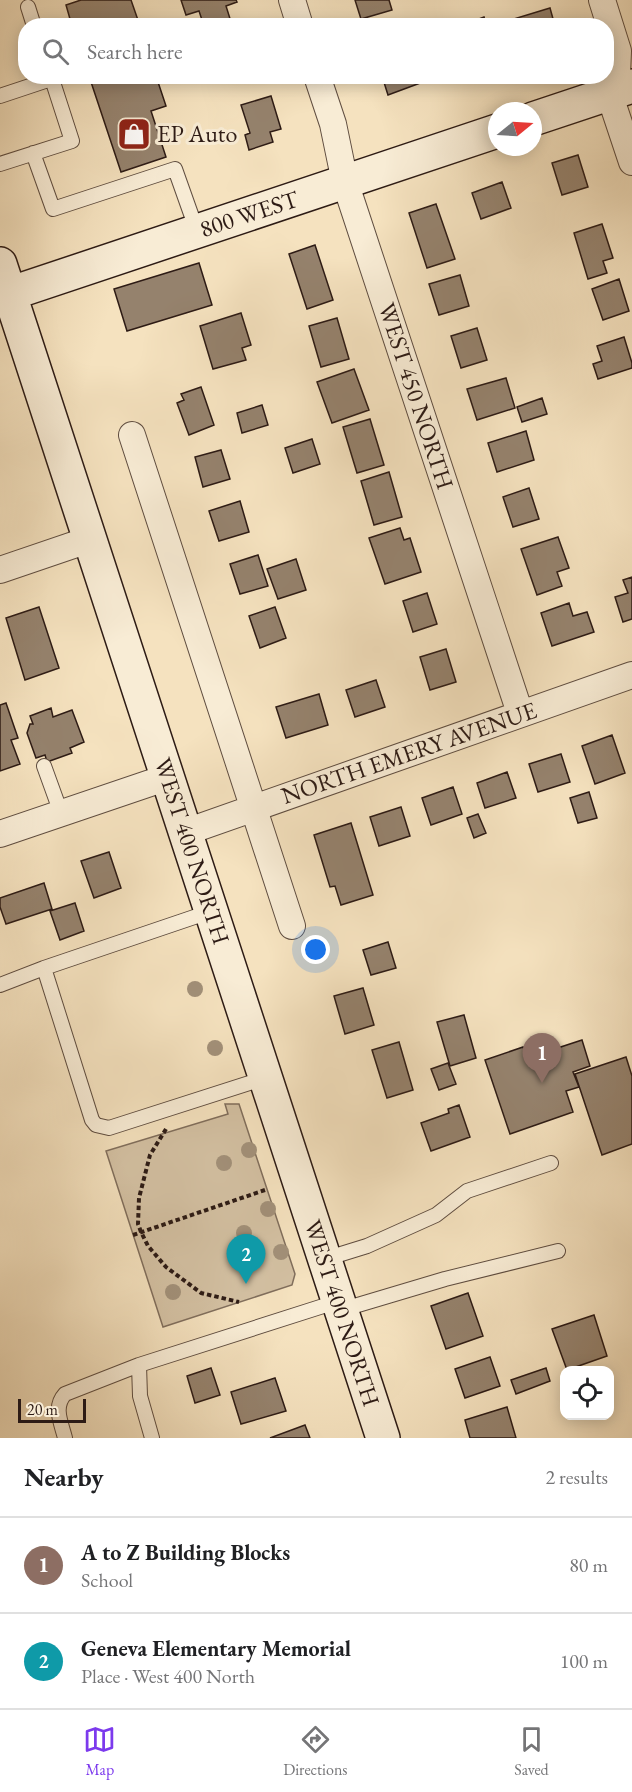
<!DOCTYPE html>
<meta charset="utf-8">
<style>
body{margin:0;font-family:"EB Garamond",serif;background:#f6f6f6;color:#202124}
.controls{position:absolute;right:18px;bottom:18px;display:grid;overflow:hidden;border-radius:12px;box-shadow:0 3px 15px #0003}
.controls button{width:54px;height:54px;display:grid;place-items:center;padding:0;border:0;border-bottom:2px solid #e0e0e0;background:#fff;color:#202124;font:30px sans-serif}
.compass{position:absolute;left:488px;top:102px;width:54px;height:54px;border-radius:50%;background:#fff;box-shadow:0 3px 15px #0003;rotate:72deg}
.scale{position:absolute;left:18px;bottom:15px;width:68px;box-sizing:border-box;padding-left:6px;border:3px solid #2d1b15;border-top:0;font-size:16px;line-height:21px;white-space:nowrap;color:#2d1b15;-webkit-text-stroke:4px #f8ecd5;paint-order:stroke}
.you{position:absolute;left:316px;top:950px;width:21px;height:21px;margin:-15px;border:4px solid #fff;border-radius:50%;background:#1a73e8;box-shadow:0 0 0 9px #1a73e833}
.badge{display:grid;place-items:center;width:39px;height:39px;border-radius:50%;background:#7c3aed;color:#fff;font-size:20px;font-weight:700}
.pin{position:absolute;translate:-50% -50px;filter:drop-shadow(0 2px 3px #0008)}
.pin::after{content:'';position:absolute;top:32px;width:21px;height:18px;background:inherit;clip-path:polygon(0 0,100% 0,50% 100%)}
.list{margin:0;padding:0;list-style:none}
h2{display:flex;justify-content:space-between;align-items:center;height:78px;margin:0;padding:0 24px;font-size:26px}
h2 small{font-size:20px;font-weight:400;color:#757577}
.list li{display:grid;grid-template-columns:39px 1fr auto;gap:18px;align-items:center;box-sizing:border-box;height:96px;padding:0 24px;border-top:2px solid #e0e0e0}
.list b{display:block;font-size:22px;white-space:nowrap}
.list p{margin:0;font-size:20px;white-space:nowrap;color:#757577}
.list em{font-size:20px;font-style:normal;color:#757577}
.icon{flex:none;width:33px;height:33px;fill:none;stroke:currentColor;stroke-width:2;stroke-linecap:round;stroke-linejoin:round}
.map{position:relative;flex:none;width:632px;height:1438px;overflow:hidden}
.search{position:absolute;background:#fff;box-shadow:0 3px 15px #0003;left:18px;right:18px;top:18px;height:66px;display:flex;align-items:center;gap:15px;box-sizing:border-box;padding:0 21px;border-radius:24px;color:#757577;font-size:22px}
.sheet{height:270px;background:#fff}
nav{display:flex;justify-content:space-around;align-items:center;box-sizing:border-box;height:84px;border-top:2px solid #e0e0e0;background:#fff;font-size:16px;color:#757577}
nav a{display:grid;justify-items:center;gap:3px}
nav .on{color:#7c3aed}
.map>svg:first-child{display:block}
</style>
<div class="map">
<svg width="632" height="1438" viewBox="0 0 632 1438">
<rect width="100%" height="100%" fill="#f5e2bf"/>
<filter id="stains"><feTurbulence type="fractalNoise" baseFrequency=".00333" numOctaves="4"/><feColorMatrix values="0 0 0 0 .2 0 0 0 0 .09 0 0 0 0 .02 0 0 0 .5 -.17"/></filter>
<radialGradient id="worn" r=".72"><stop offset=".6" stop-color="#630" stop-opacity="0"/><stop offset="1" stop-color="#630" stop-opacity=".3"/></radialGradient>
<path fill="#d3c0a2" stroke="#806e5c" stroke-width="1.5" d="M225,1104H239L295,1274L292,1285L163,1327L106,1151L228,1114Z"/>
<path fill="#95826d" stroke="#2d1b15" stroke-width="1.5" d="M81,0H131L140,26H72L66,5Z
M181,0H236L237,2L226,6L232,25L204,26L199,11L186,15Z
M355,0H389L392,10L361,19Z
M550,8L555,26H509L507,21Z
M484,17L487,26H461Z
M89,76H156L166,106L151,111L166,157L121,172Z
M382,76H430L431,79L388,95Z
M271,96L281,129L270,132L273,142L249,150L245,135L250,133L241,105Z
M578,155L588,187L562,195L552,163Z
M502,182L511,208L481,219L472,193Z
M436,204L455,259L427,268L409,213Z
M602,224L613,258L603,261L607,273L588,279L574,233Z
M315,245L333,300L307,309L289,254Z
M199,263L212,305L127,331L114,289Z
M460,275L469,306L439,315L429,284Z
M619,279L629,311L603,320L592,289Z
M241,313L251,345L242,348L246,360L213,369L200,326Z
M337,318L349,359L321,367L309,326Z
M477,328L487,360L461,368L451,336Z
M624,337L632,363V368L598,379L593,364L602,361L597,346Z
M354,369L369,410L332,423L317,382Z
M506,378L515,408L477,420L467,389Z
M201,387L214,425L189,435L177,403L184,400L181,394Z
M542,398L547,414L522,422L517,407Z
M262,405L268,425L242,433L237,413Z
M370,419L384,465L357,473L343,427Z
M526,431L534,460L497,472L488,443Z
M312,439L320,464L293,473L285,448Z
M221,450L230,479L203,487L195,457Z
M389,472L402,517L374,525L361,481Z
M529,488L539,519L513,527L503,497Z
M240,501L249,532L219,541L209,511Z
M400,528L404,540L410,538L421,572L385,584L369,538Z
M558,537L569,568L557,572L562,586L537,595L521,549Z
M258,555L268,586L240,594L230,564Z
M296,559L306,590L278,599L267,569Z
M632,577V619L623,622L615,597L628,593L623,580Z
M427,593L437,624L413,632L403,601Z
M569,603L573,616L587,612L594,632L552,646L541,613Z
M39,607L59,668L25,680L6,618Z
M275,607L286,638L260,648L249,616Z
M446,649L456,682L430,690L420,657Z
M376,680L385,707L355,717L346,690Z
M319,694L328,725L286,738L276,707Z
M6,703L18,738L11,740L20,764L0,771V705Z
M51,708L53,717L72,710L84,742L70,748L72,753L47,762L45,755L36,758L27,733L30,724H33L30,716Z
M612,735L625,773L595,784L582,746Z
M561,754L570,782L538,792L529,764Z
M507,772L516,798L485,808L477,783Z
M453,787L462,814L431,825L422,798Z
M589,792L597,818L578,823L570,798Z
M401,807L410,836L379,846L370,817Z
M478,814L486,833L474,838L467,818Z
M351,823L373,895L341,905L335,886L330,887L314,835Z
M109,852L121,888L94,898L81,861Z
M44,883L52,909L6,924L0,907V898Z
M75,903L84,931L60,940L50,911Z
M388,942L396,968L371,975L363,950Z
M363,988L374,1025L345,1034L334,996Z
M464,1015L476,1058L450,1066L437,1022Z
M582,1040L590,1066L573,1072L579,1087L566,1091L573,1112L510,1134L485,1060L523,1047L527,1058Z
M399,1042L413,1090L387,1098L372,1050Z
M626,1057L632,1076V1144L602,1155L575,1074Z
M448,1063L456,1084L439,1090L431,1069Z
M459,1105L470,1137L431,1151L421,1123L449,1113L448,1109Z
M468,1293L483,1336L446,1349L431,1306Z
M594,1315L607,1356L567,1370L552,1329Z
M490,1357L500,1386L465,1398L455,1369Z
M211,1368L220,1395L195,1403L187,1376Z
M546,1368L550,1381L516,1394L511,1380Z
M275,1378L286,1411L241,1424L231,1392Z
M507,1407L516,1438H470L465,1420Z
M305,1425L310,1438H270Z"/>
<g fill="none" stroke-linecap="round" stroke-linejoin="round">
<defs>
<path id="lane" d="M28,7L34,26
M0,96L51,79
M33,153L53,209L175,169L197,231
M0,164L72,141L51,76
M44,766L61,813
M212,911L44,968L92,1120L96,1125L109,1128L265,1078
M0,985L44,968
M325,1259L367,1246L436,1215L467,1191L551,1163
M341,1310L445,1279L558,1251
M139,1365L140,1396L152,1438
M65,1438C61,1422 53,1407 65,1394L139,1365L339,1301"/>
<path id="street" d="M292,0L300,26
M602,0L618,51L617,75L609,93L632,162
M317,76L333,124L345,182L520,713
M132,435L292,926
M0,570L91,539
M186,832L632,675
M0,834L168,777"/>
<path id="secondary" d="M533,119L632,86
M0,264L383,1438
M0,297L497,131"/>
</defs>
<use href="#lane" stroke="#5f4d40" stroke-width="16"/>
<use href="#street" stroke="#5f4d40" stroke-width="28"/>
<use href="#secondary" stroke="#2d1b15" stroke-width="36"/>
<path stroke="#2d1b15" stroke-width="4" stroke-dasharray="4.5 3" stroke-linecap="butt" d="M166,1129L150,1155L139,1198L138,1224L141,1232L148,1246L166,1267L201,1293L239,1302
M133,1235L265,1190"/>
<use href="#lane" stroke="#f8ecd5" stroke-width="14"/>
<use href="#street" stroke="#f8ecd5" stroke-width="26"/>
<use href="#secondary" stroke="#f8ecd5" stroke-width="33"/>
</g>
<g fill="#a29079">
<circle cx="195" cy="989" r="8"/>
<circle cx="215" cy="1048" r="8"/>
<circle cx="249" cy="1150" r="8"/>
<circle cx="224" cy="1163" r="8"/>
<circle cx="268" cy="1209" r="8"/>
<circle cx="244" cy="1233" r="8"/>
<circle cx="281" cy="1252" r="8"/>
<circle cx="173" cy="1292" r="8"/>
</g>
<defs>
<symbol id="shop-square" viewBox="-11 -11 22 22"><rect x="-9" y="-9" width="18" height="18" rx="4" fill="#8f2418" stroke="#f8ecd5"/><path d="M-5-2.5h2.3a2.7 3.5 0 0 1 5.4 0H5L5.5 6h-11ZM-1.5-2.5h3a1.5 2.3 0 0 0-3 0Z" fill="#fff"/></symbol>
</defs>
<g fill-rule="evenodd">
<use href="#shop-square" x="115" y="115" width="38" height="38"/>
</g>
<g text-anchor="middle" stroke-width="6" stroke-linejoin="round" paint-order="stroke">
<g font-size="24" fill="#2d1b15" stroke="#f8ecd5" text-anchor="start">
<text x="157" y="142">EP Auto</text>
</g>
<g font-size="24" fill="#2d1b15" stroke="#f8ecd5">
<text transform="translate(249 214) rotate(-18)" y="8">800 WEST</text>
<text transform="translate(416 396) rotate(72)" y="8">WEST 450 NORTH</text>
<text transform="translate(409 753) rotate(-19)" y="8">NORTH EMERY AVENUE</text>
<text transform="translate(192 851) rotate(72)" y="8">WEST 400 NORTH</text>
<text transform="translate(342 1313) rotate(72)" y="8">WEST 400 NORTH</text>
</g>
</g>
<rect width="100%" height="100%" filter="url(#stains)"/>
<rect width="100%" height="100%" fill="url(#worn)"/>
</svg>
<div class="controls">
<button><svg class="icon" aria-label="locate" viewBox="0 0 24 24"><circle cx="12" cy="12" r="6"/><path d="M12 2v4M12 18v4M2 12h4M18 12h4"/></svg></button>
</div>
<svg class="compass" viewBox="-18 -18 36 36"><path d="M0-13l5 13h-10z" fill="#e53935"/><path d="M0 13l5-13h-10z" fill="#757577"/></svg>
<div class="scale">20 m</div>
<div class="you"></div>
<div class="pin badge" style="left:542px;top:1083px;background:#8d6e63">1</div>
<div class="pin badge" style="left:246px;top:1284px;background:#0f9aa8">2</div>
<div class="search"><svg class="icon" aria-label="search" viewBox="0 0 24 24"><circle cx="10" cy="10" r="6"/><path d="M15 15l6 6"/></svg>Search here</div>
</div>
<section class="sheet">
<h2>Nearby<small>2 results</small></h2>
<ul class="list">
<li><span class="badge" style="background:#8d6e63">1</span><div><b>A to Z Building Blocks</b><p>School</p></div><em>80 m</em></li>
<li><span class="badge" style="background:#0f9aa8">2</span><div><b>Geneva Elementary Memorial</b><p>Place · West 400 North</p></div><em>100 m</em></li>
</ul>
</section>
<nav>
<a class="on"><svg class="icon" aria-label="map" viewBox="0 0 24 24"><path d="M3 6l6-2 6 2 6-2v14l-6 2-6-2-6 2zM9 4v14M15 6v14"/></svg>Map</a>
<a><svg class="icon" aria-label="directions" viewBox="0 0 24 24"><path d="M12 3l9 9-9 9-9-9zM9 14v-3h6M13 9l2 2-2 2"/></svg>Directions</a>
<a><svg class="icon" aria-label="saved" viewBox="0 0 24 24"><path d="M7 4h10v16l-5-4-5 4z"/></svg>Saved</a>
</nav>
